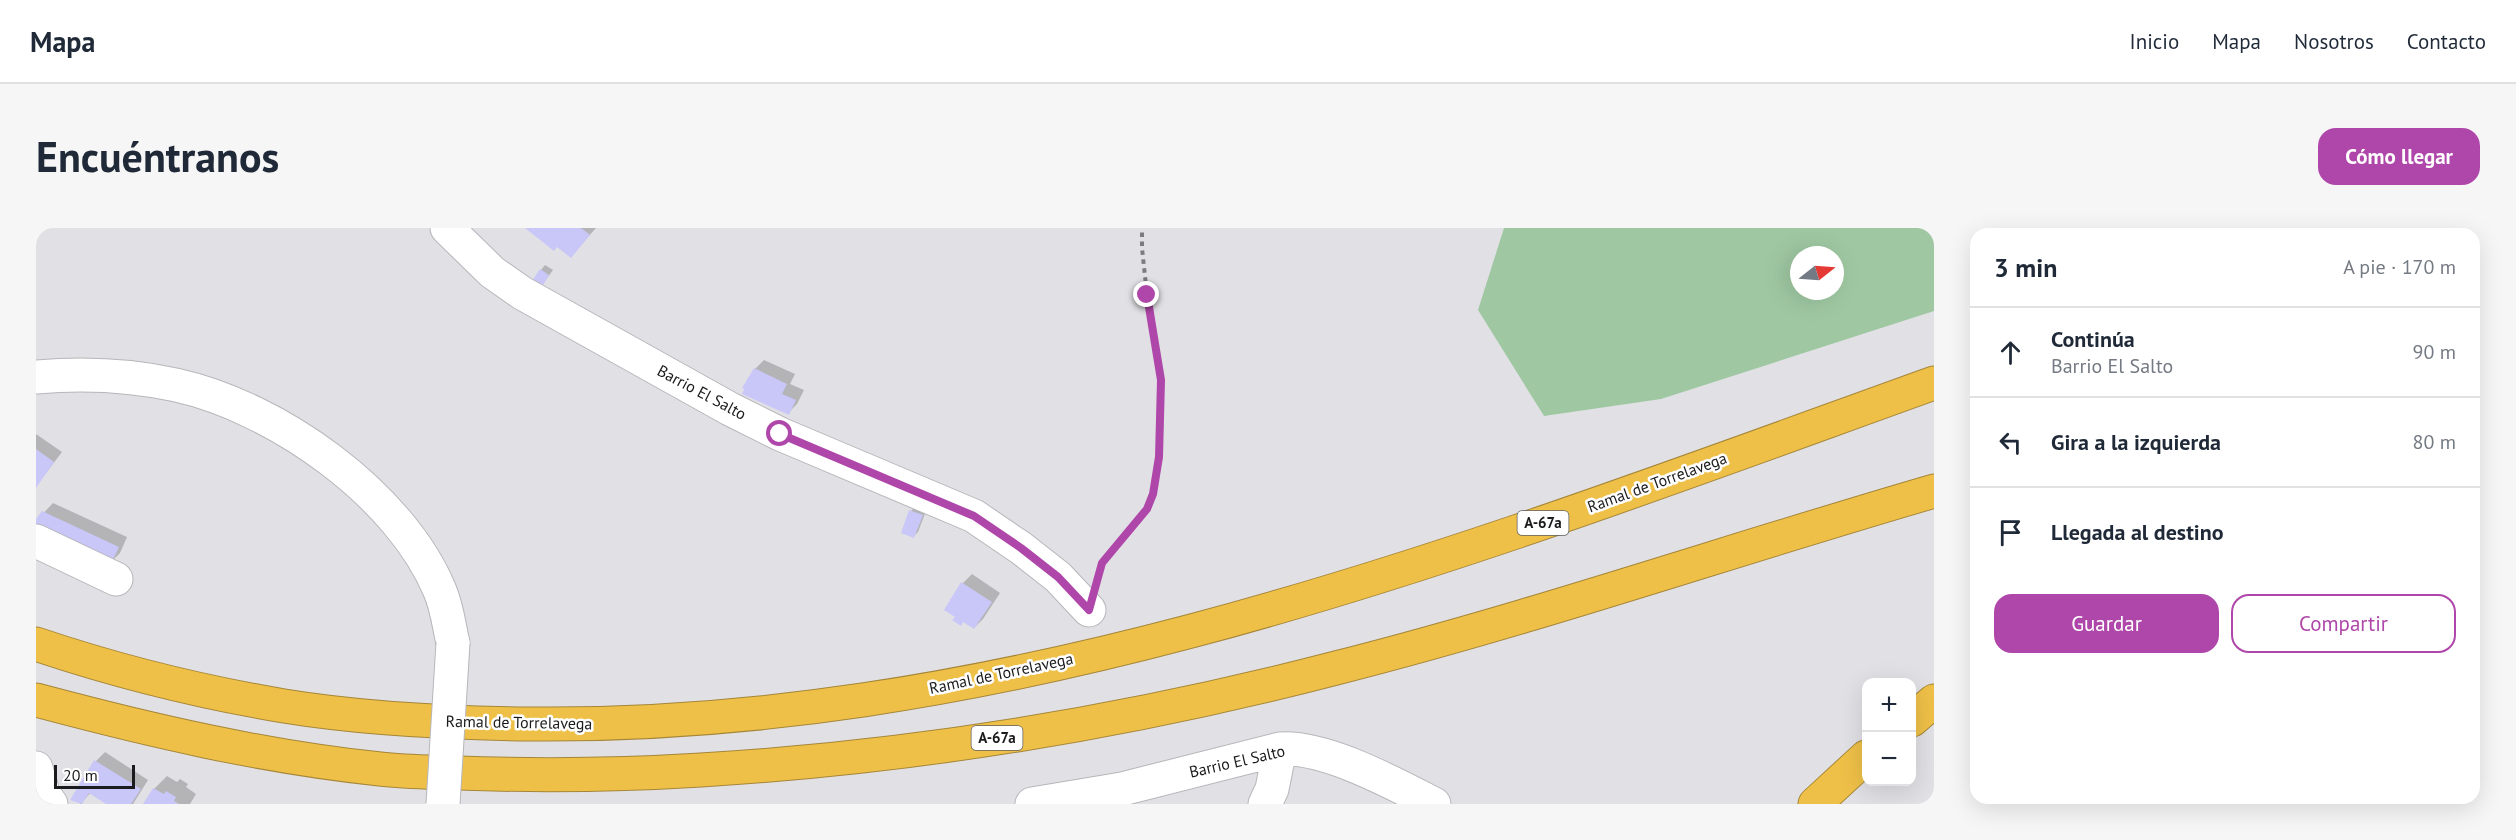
<!DOCTYPE html>
<html lang="es">
<meta charset="utf-8">
<style>
body{margin:0;font-family:"PT Sans",sans-serif;background:#f6f6f7;color:#1f2937}
.controls{position:absolute;right:18px;bottom:18px;display:grid;overflow:hidden;border-radius:12px;box-shadow:0 6px 24px #0002}
.controls button{width:54px;height:54px;display:grid;place-items:center;padding:0;border:0;border-bottom:2px solid #e0e1e3;background:#fff;color:#1f2937;font:30px sans-serif}
.compass{position:absolute;left:1754px;top:18px;width:54px;height:54px;border-radius:50%;background:#fff;box-shadow:0 6px 24px #0002;rotate:73deg}
.scale{position:absolute;left:18px;bottom:15px;width:81px;box-sizing:border-box;padding-left:6px;border:3px solid #1b1b1d;border-top:0;font-size:16px;line-height:21px;white-space:nowrap;color:#1b1b1d;-webkit-text-stroke:4px #fff;paint-order:stroke}
.stop{position:absolute;width:18px;height:18px;margin:-14px;border:4px solid #af47aa;border-radius:50%;background:#fff}
.stop.end{background:#af47aa;border-color:#fff;box-shadow:0 2px 6px #0008}
.list{margin:0;padding:0;list-style:none}
h2{display:flex;justify-content:space-between;align-items:center;height:78px;margin:0;padding:0 24px;font-size:26px}
h2 small{font-size:20px;font-weight:400;color:#747a83}
.list li{display:grid;grid-template-columns:39px 1fr auto;gap:18px;align-items:center;box-sizing:border-box;height:90px;padding:0 24px;border-top:2px solid #e0e1e3}
.list b{display:block;font-size:22px;white-space:nowrap}
.list p{margin:0;font-size:20px;white-space:nowrap;color:#747a83}
.list em{font-size:20px;font-style:normal;color:#747a83}
.actions{display:flex;gap:12px;padding:18px 24px}
.actions a{flex:1;padding:14px 0;border:2px solid #af47aa;border-radius:18px;text-align:center;font-size:21px;color:#af47aa}
.actions .main{background:#af47aa;color:#fff}
.icon{flex:none;width:33px;height:33px;fill:none;stroke:currentColor;stroke-width:2;stroke-linecap:round;stroke-linejoin:round}
.map{position:relative;flex:none;width:1898px;height:576px;overflow:hidden;border-radius:18px}
header{display:flex;align-items:center;gap:36px;box-sizing:border-box;height:84px;padding:0 30px;background:#fff;border-bottom:2px solid #e0e1e3}
header strong{font-size:28px}
nav{display:flex;gap:33px;margin-inline-start:auto;font-size:21px}
.intro{display:flex;align-items:center;justify-content:space-between;box-sizing:border-box;height:144px;padding:0 36px}
h1{margin:0;font-size:42px}
.button{padding:15px 27px;border-radius:18px;background:#af47aa;color:#fff;font-size:21px;font-weight:700}
main{display:flex;gap:36px;padding:0 36px}
aside{flex:1;background:#fff;border-radius:18px;box-shadow:0 6px 24px #0002}
.map>svg:first-child{display:block}
</style>
<header>
<strong>Mapa</strong>
<nav><a>Inicio</a><a>Mapa</a><a>Nosotros</a><a>Contacto</a></nav>
</header>
<div class="intro"><h1>Encuéntranos</h1><a class="button">Cómo llegar</a></div>
<main>
<div class="map">
<svg width="1898" height="576" viewBox="0 0 1898 576">
<rect width="100%" height="100%" fill="#e1e1e5"/>
<path fill="#9fc8a2" fill-rule="evenodd" d="M1468,0H1898V83L1625,171L1508,188L1442,82ZM1763,27H1799V63H1763Z"/>
<path fill="#0003" d="M492,0H560L535,28L522,17Z
M509,37L517,42L504,60L505,42Z
M728,132L759,146L754,156L768,162L761,176L752,185L719,141Z
M0,206L26,224L1,257L0,256Z
M17,275L91,309L84,325L75,334L0,293Z
M879,279L890,283L882,304L878,308L875,283Z
M936,346L964,365L947,391L938,400L921,388L927,355Z
M69,524L112,552L97,576H73L55,564L45,576L36,571L60,533Z
M131,548L141,554L144,551L152,556L150,559L160,566L154,576H109L118,561Z"/>
<path fill="#c9c6f8" d="M489,0H545L554,7L535,30L521,19L518,23Z
M504,41L513,47L504,62L494,56Z
M718,140L751,156L746,166L760,172L753,187L706,166L708,161L706,160Z
M0,221L18,234L0,260Z
M873,282L887,287L878,310L865,305Z
M6,283L83,319L75,336L0,304V291Z
M925,354L956,374L938,401L927,394L925,398L916,392L919,389L908,382Z
M58,532L105,561L95,576H70L53,565L46,576L34,572Z
M117,560L128,566L130,563L140,569L138,573L143,576H107Z"/>
<g fill="none" stroke-linecap="round" stroke-linejoin="round">
<defs>
<path id="minor" d="M411,0L456,44L486,65L694,181L744,206L938,288L985,320L1022,349L1053,382
M0,149C46,145 94,147 140,157C240,179 364,266 404,363C411,379 413,398 417,415
M0,313L80,351
M0,540L7,565L15,576
M996,576L1086,561L1244,521C1289,518 1357,555 1398,576
M1229,576L1236,561L1244,521"/>
<path id="highway" d="M0,416C80,443 165,464 248,478C328,491 411,495 493,496C981,501 1445,318 1898,155
M0,472C112,502 228,529 344,541C369,544 396,544 422,545C503,548 584,547 665,542C879,529 1092,494 1300,440C1501,389 1698,321 1898,263
M1876,492L1898,473
M1779,576L1830,529"/>
</defs>
<use href="#minor" stroke="#b6b6bb" stroke-width="35"/>
<use href="#highway" stroke="#a58639" stroke-width="35"/>
<path stroke="#7c7c7f" stroke-width="4" stroke-dasharray="4.5 4.5" stroke-linecap="butt" d="M1062,349L1066,335L1111,281L1117,266L1123,229L1125,152L1111,67L1106,20V0"/>
<use href="#minor" stroke="#fff" stroke-width="33"/>
<use href="#highway" stroke="#efc048" stroke-width="33"/>
<defs>
<path id="minor-bridge" d="M407,576L417,415"/>
</defs>
<use href="#minor-bridge" stroke="#b6b6bb" stroke-width="35" stroke-linecap="butt"/>
<use href="#minor-bridge" stroke="#fff" stroke-width="33"/>
</g>
<g fill="none" stroke-linecap="round" stroke-linejoin="round">
<path stroke="#af47aa" stroke-width="8" d="M744,206L938,288L985,320L1022,349L1053,382L1066,335L1111,281L1117,266L1123,229L1125,152L1111,67"/>
</g>
<g text-anchor="middle" stroke-width="5" stroke-linejoin="round" paint-order="stroke">
<g fill="#fff" stroke="#5f5f61" stroke-width="1.5">
<rect x="1481.5" y="283" width="51" height="24" rx="4.5"/>
<rect x="935.5" y="498" width="51" height="24" rx="4.5"/>
</g>
<g font-size="15" font-weight="bold" fill="#1b1b1d">
<text x="1507" y="300">A-67a</text>
<text x="961" y="515">A-67a</text>
</g>
<g font-size="16" fill="#1b1b1d" stroke="#fff">
<text transform="translate(666 164) rotate(28)" y="6">Barrio El Salto</text>
<text transform="translate(1621 254) rotate(-20)" y="6">Ramal de Torrelavega</text>
<text transform="translate(965 445) rotate(-12)" y="6">Ramal de Torrelavega</text>
<text transform="translate(483 494) rotate(1)" y="6">Ramal de Torrelavega</text>
<text transform="translate(1201 533) rotate(-13)" y="6">Barrio El Salto</text>
</g>
</g>
</svg>
<div class="controls">
<button>+</button>
<button>−</button>
</div>
<svg class="compass" viewBox="-18 -18 36 36"><path d="M0-13l5 13h-10z" fill="#e53935"/><path d="M0 13l5-13h-10z" fill="#747a83"/></svg>
<div class="scale">20 m</div>
<div class="stop" style="left:744px;top:206px"></div>
<div class="stop end" style="left:1111px;top:67px"></div>
</div>
<aside>
<h2>3 min<small>A pie · 170 m</small></h2>
<ul class="list">
<li><svg class="icon" aria-label="ahead" viewBox="0 0 24 24"><path d="M12 20V5M6 11l6-6 6 6"/></svg><div><b>Continúa</b><p>Barrio El Salto</p></div><em>90 m</em></li>
<li><svg class="icon" aria-label="left" viewBox="0 0 24 24"><path d="M17 20v-9H6M10 6l-5 5 5 5"/></svg><div><b>Gira a la izquierda</b></div><em>80 m</em></li>
<li><svg class="icon" aria-label="arrive" viewBox="0 0 24 24"><path d="M6 21V4h12l-3 4 3 4H6"/></svg><div><b>Llegada al destino</b></div></li>
</ul>
<div class="actions"><a class="main">Guardar</a><a>Compartir</a></div>
</aside>
</main>
